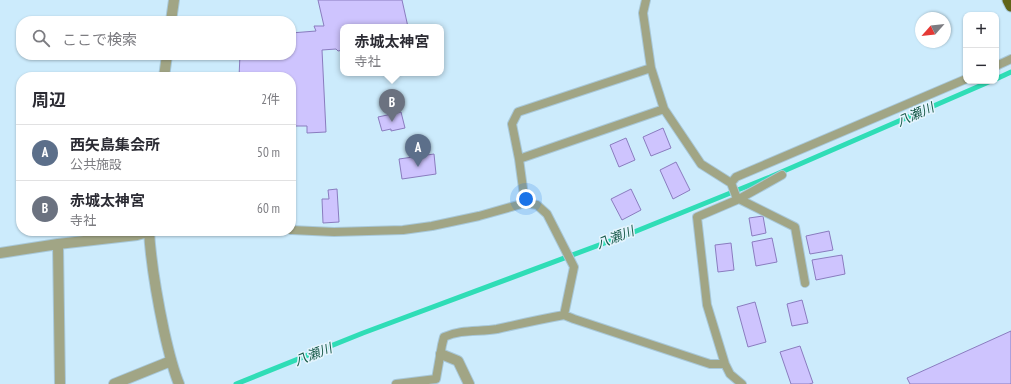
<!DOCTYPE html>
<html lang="ja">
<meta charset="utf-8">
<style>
body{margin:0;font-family:"PT Sans Narrow","Noto Sans JP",sans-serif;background:#f2f2f3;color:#2b2b33}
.controls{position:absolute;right:12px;top:12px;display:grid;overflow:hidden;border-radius:8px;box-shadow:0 1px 3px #0004}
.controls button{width:36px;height:36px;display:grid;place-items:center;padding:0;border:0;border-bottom:1px solid #e1e1e2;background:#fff;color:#2b2b33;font:20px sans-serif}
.compass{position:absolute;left:915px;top:12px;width:36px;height:36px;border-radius:50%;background:#fff;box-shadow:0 1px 3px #0004;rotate:243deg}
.you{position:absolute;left:526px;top:199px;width:14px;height:14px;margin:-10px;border:3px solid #fff;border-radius:50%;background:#1a73e8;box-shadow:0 0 0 6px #1a73e833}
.badge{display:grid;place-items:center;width:26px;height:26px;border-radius:50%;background:#8b4918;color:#fff;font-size:13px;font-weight:700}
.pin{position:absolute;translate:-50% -33px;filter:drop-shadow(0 1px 2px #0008)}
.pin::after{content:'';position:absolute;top:21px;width:14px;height:12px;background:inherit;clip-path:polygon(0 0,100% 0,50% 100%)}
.popup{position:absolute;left:340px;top:24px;width:104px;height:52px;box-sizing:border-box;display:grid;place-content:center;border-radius:8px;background:#fff;filter:drop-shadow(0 1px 3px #0005);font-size:13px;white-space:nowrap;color:#7c7c81}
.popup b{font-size:15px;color:#2b2b33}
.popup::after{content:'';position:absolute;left:50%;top:100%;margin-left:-8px;border:8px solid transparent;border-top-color:#fff}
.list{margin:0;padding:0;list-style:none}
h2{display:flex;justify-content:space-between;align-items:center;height:52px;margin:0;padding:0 16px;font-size:17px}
h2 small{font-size:13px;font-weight:400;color:#7c7c81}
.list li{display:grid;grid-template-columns:26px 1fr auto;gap:12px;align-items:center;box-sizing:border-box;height:56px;padding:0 16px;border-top:1px solid #e1e1e2}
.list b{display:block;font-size:15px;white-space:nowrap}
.list p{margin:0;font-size:13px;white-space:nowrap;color:#7c7c81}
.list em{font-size:13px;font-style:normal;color:#7c7c81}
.icon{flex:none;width:22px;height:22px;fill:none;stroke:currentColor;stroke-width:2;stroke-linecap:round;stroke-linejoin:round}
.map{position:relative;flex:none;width:1011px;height:384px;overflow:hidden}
.search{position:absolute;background:#fff;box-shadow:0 1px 3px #0004;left:16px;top:16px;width:280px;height:44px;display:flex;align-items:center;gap:10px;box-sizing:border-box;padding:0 14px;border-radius:16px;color:#7c7c81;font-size:15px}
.panel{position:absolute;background:#fff;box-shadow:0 1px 3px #0004;left:16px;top:72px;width:280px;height:164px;border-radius:16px}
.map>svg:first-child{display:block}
</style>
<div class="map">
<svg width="1011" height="384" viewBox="0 0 1011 384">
<rect width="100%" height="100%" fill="#ccebfc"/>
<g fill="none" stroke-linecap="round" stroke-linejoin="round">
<path stroke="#2fddb6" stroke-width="5" d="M996,79L1011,72
M236,384L363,333L634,232L770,177L991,81"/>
</g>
<path fill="#cec4fe" stroke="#8a7cbf" d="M318,0H402L408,27H343V50L338,51L336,49L322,50L326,132L307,133V126H291V77H239L240,55H291V33L316,31L314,26H324Z
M401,112L405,128L391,131V129L382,131L378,117Z
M663,128L671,148L651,156L643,137Z
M626,138L635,160L619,167L610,145Z
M434,154L436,174L402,179L399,159Z
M676,162L690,190L673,199L660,170Z
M337,189L339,222L323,223L322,199H329L328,190Z
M631,189L641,210L622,220L611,199Z
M763,216L766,233L752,236L749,218Z
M829,231L833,250L810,254L806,236Z
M772,238L777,262L756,266L752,242Z
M731,243L734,270L718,272L715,245Z
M842,255L845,274L816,280L812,260Z
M802,300L808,323L792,326L787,304Z
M755,302L766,342L748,347L737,307Z
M1011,331V384H910L907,378Z
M800,346L813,383L809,384H791L780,352Z"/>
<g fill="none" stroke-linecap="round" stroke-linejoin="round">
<defs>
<path id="service" d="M646,0L643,13L651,68L664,109L701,164L731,183L736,196L739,199L795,227L805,283
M996,66L1011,59
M519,159L512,124L518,112L651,68
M731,183L736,177L966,79
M525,203L519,159L664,109
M291,230L334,232L403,230L432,226L479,216L525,203L537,205L547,214L574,267L564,315
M396,384L436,379L442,345L444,337C461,329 479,332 497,329C519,324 542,319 564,315L574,319L710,364H725
M742,384L730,374L725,364L707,305L697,217L739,199L782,175"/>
<path id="minor" d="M58,244L60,384
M0,253L58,244L137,235L152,231
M441,354L458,361L469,384
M114,384L171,361"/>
<path id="tertiary" d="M171,21L174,0
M164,77L167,55
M149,231C151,265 157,298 164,331C168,349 172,367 179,384"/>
<path id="trunk" d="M1008,0L1011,6"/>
</defs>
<use href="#service" stroke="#a8c8d9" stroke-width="10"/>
<use href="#minor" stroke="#a8c8d9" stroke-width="12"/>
<use href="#tertiary" stroke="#a8c8d9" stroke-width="12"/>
<use href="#trunk" stroke="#a8c8d9" stroke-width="13"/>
<use href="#service" stroke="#a1a585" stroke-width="8"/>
<use href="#minor" stroke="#a1a585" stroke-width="10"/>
<use href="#tertiary" stroke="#a1a585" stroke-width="10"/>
<use href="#trunk" stroke="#606418" stroke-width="11"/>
</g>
<g text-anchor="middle" stroke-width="3" stroke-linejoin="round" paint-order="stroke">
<g font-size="13" font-style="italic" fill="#195a4a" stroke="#e6f5fe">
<text transform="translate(915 114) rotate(-24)" y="5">八瀬川</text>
<text transform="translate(615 237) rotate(-21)" y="5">八瀬川</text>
<text transform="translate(313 354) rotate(-21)" y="5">八瀬川</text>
</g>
</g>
</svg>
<div class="controls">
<button>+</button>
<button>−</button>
</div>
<svg class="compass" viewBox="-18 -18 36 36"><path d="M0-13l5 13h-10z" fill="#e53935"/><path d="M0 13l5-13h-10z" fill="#7c7c81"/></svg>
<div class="you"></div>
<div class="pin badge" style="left:418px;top:167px;background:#5c6f8a">A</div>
<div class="pin badge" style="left:392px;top:122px;background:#6b7280">B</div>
<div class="popup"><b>赤城太神宮</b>寺社</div>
<div class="search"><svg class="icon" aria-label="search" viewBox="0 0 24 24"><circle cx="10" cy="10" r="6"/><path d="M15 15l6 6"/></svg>ここで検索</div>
<section class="panel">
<h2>周辺<small>2件</small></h2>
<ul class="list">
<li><span class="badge" style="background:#5c6f8a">A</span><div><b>西矢島集会所</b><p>公共施設</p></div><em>50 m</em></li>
<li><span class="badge" style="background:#6b7280">B</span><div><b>赤城太神宮</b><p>寺社</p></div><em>60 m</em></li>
</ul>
</section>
</div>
